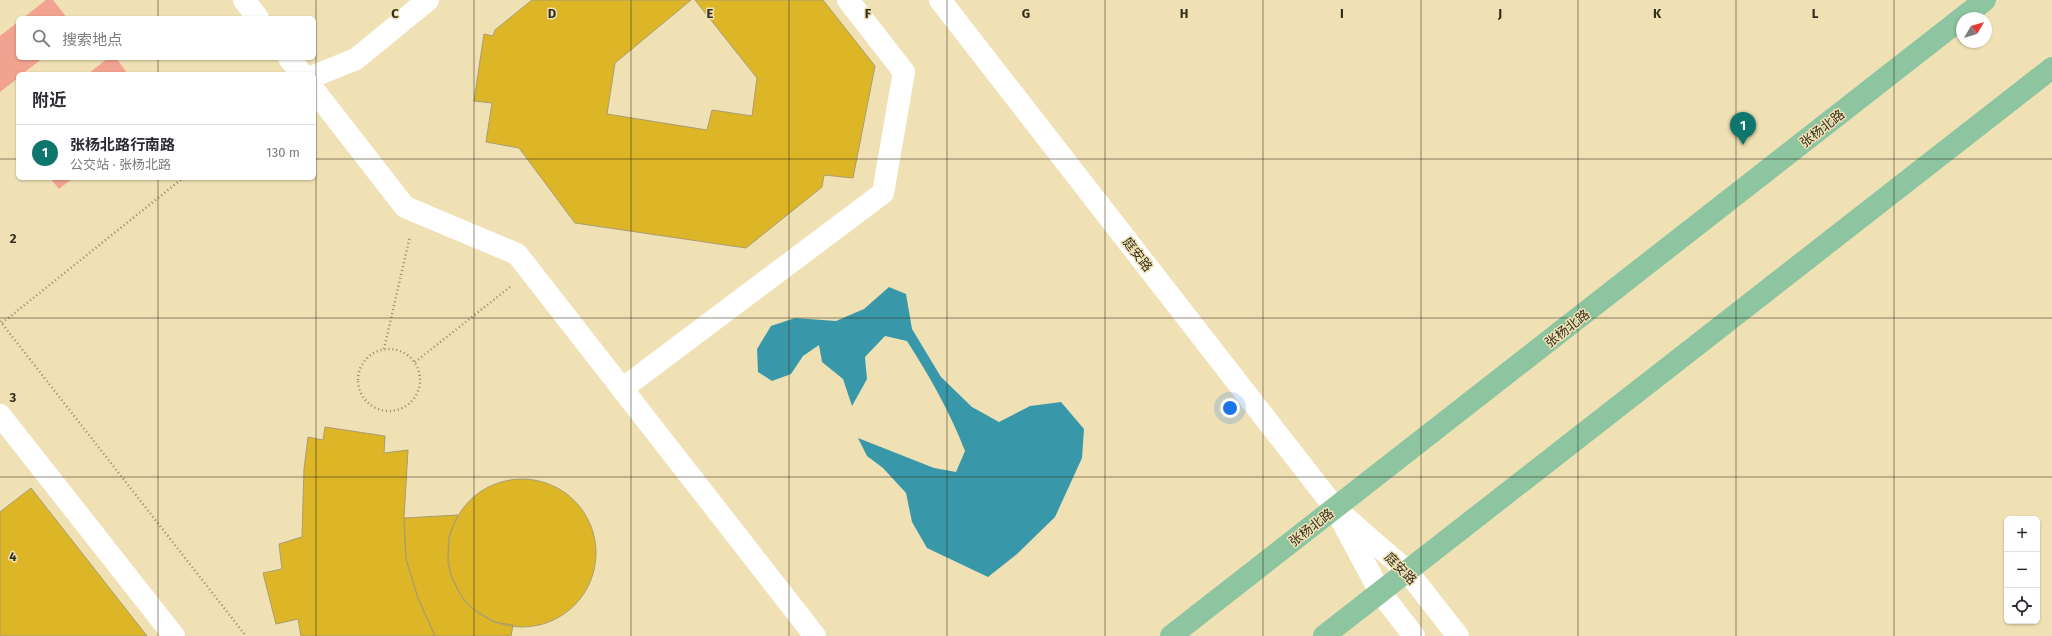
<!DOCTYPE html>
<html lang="zh">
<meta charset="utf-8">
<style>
body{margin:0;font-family:"Fira Sans","Noto Sans SC",sans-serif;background:#f2f2f3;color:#2b2b33}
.controls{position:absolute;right:12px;bottom:12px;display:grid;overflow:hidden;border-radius:6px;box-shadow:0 1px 3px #0004}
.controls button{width:36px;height:36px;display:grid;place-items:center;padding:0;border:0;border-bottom:1px solid #e1e1e2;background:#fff;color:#2b2b33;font:20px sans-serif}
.compass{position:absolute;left:1956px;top:12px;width:36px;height:36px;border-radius:50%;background:#fff;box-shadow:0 1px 3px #0004;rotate:52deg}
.you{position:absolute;left:1230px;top:408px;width:14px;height:14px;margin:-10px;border:3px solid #fff;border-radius:50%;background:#1a73e8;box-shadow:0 0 0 6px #1a73e833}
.badge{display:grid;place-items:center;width:26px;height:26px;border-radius:50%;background:#0f766e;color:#fff;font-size:13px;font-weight:700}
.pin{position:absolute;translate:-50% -33px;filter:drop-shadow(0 1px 2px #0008)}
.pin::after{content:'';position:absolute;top:21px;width:14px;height:12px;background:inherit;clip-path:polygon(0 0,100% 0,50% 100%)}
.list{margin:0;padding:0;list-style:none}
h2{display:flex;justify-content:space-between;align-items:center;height:52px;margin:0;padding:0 16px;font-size:17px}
h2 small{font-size:13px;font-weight:400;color:#7c7c81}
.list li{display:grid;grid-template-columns:26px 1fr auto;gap:12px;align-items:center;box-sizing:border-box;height:56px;padding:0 16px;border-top:1px solid #e1e1e2}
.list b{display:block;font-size:15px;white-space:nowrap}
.list p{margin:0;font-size:13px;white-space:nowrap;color:#7c7c81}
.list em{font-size:13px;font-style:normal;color:#7c7c81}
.icon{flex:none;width:22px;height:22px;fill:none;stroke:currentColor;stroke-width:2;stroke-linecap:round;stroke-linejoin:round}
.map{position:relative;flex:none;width:2052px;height:636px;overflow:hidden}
.search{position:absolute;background:#fff;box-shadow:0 1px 3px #0004;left:16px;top:16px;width:300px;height:44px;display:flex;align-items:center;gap:10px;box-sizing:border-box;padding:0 14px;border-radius:6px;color:#7c7c81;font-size:15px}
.panel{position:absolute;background:#fff;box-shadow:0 1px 3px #0004;left:16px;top:72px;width:300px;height:108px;border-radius:6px}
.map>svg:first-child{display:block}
</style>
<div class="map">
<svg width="2052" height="636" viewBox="0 0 2052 636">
<rect width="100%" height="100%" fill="#f0e1b5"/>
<path fill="#f2a291" d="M46,0H53L67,18H23Z
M18,22V58H43L22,74H18V78L0,92V36Z
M108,58H116L128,74H88Z
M50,178H73L59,189Z"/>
<path fill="#3898aa" d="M889,287L906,294L912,329L941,377L972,407L999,422L1030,406L1061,402L1084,429L1082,458L1055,517L1017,554L988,577L927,548L912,522L906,493L883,468L867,456L858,438L934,468L956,472L965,451C950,412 930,377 907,341L885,336L865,357L867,379L852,406L843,379L822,362L819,345L803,356L791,374L772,381L758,372L757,349L771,326L795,318L836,321L864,309Z"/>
<path fill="#dcb627" stroke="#aa9c71" d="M532,0H691L615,63L607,114L707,130L712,110L752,116L757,78L695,0H823L875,66L853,178L824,175L822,187L746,248L575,223L519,148L486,142L492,103L474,101L484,34L493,36L495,30Z
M325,427L385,436L384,453L408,450L404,518L406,559L418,598L435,636H301L298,619L276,624L263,573L282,569L279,544L302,537L304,469L308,437L323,440Z
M448 553a74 74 0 1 1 148 0a74 74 0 1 1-148 0Z
M31,488L147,636H0V512Z
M458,515L449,536L448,563L451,576L463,599L472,608L494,622L513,625L511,636H435L418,598L406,559L404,518Z"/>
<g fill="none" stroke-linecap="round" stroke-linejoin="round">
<path stroke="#958b6b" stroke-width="2.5" stroke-dasharray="1 3" stroke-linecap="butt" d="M0,321L246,636
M2,323L183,178
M358 380a31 31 0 1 1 62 0a31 31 0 1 1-62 0Z
M384,349L410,236
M415,362L510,287"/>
<path stroke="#fff" stroke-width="22" d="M244,0L258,18
M940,0L1335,508L1380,592L1414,636
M289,58L302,74
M314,76L356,59L428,0
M314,90L405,207L517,254L815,636
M622,389L883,193L904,72L848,0
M0,415L174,636
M1345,517L1407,571L1458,636"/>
<path stroke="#8cc5a0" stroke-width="22" d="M1962,18L1985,0
M1171,636L1962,18
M1324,636L2052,68"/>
</g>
<path fill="none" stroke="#332e1c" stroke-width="1" stroke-opacity="0.55" d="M158,0V18M316,0V636M474,0V636M631,0V636M789,0V636M947,0V636M1105,0V636M1263,0V636M1421,0V636M1578,0V636M1736,0V636M1894,0V636M158,58V74M0,159H18M314,159H2052M158,178V636M0,318H2052M0,477H2052"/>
<g text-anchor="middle" stroke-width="3" stroke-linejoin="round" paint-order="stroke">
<g font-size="13" fill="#332e1c" stroke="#f0e1b5">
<text transform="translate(1822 128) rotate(-38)" y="5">张杨北路</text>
<text transform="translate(1138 254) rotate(52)" y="5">庭安路</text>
<text transform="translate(1567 328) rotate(-38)" y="5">张杨北路</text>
<text transform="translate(1311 527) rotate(-38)" y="5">张杨北路</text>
<text transform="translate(1401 568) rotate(45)" y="5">庭安路</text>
</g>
</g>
<g font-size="13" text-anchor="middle" font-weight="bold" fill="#332e1c" stroke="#f0e1b5" stroke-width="3" stroke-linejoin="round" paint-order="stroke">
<text x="395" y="18">C</text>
<text x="552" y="18">D</text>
<text x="710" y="18">E</text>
<text x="868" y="18">F</text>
<text x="1026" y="18">G</text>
<text x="1184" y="18">H</text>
<text x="1342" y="18">I</text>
<text x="1500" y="18">J</text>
<text x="1657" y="18">K</text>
<text x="1815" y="18">L</text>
<text x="13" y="243">2</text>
<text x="13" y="402">3</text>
<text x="13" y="561">4</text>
</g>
</svg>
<div class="controls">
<button>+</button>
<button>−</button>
<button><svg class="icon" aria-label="locate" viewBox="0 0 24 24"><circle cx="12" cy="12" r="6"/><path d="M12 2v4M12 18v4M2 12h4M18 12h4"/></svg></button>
</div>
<svg class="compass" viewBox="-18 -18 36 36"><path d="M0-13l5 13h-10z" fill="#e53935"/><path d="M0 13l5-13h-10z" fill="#7c7c81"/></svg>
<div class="you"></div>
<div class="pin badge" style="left:1743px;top:145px">1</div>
<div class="search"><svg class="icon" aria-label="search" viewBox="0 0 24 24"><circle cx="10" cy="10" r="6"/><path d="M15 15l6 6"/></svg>搜索地点</div>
<section class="panel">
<h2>附近<small></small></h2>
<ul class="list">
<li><span class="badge">1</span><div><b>张杨北路行南路</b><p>公交站 · 张杨北路</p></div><em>130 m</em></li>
</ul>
</section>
</div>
